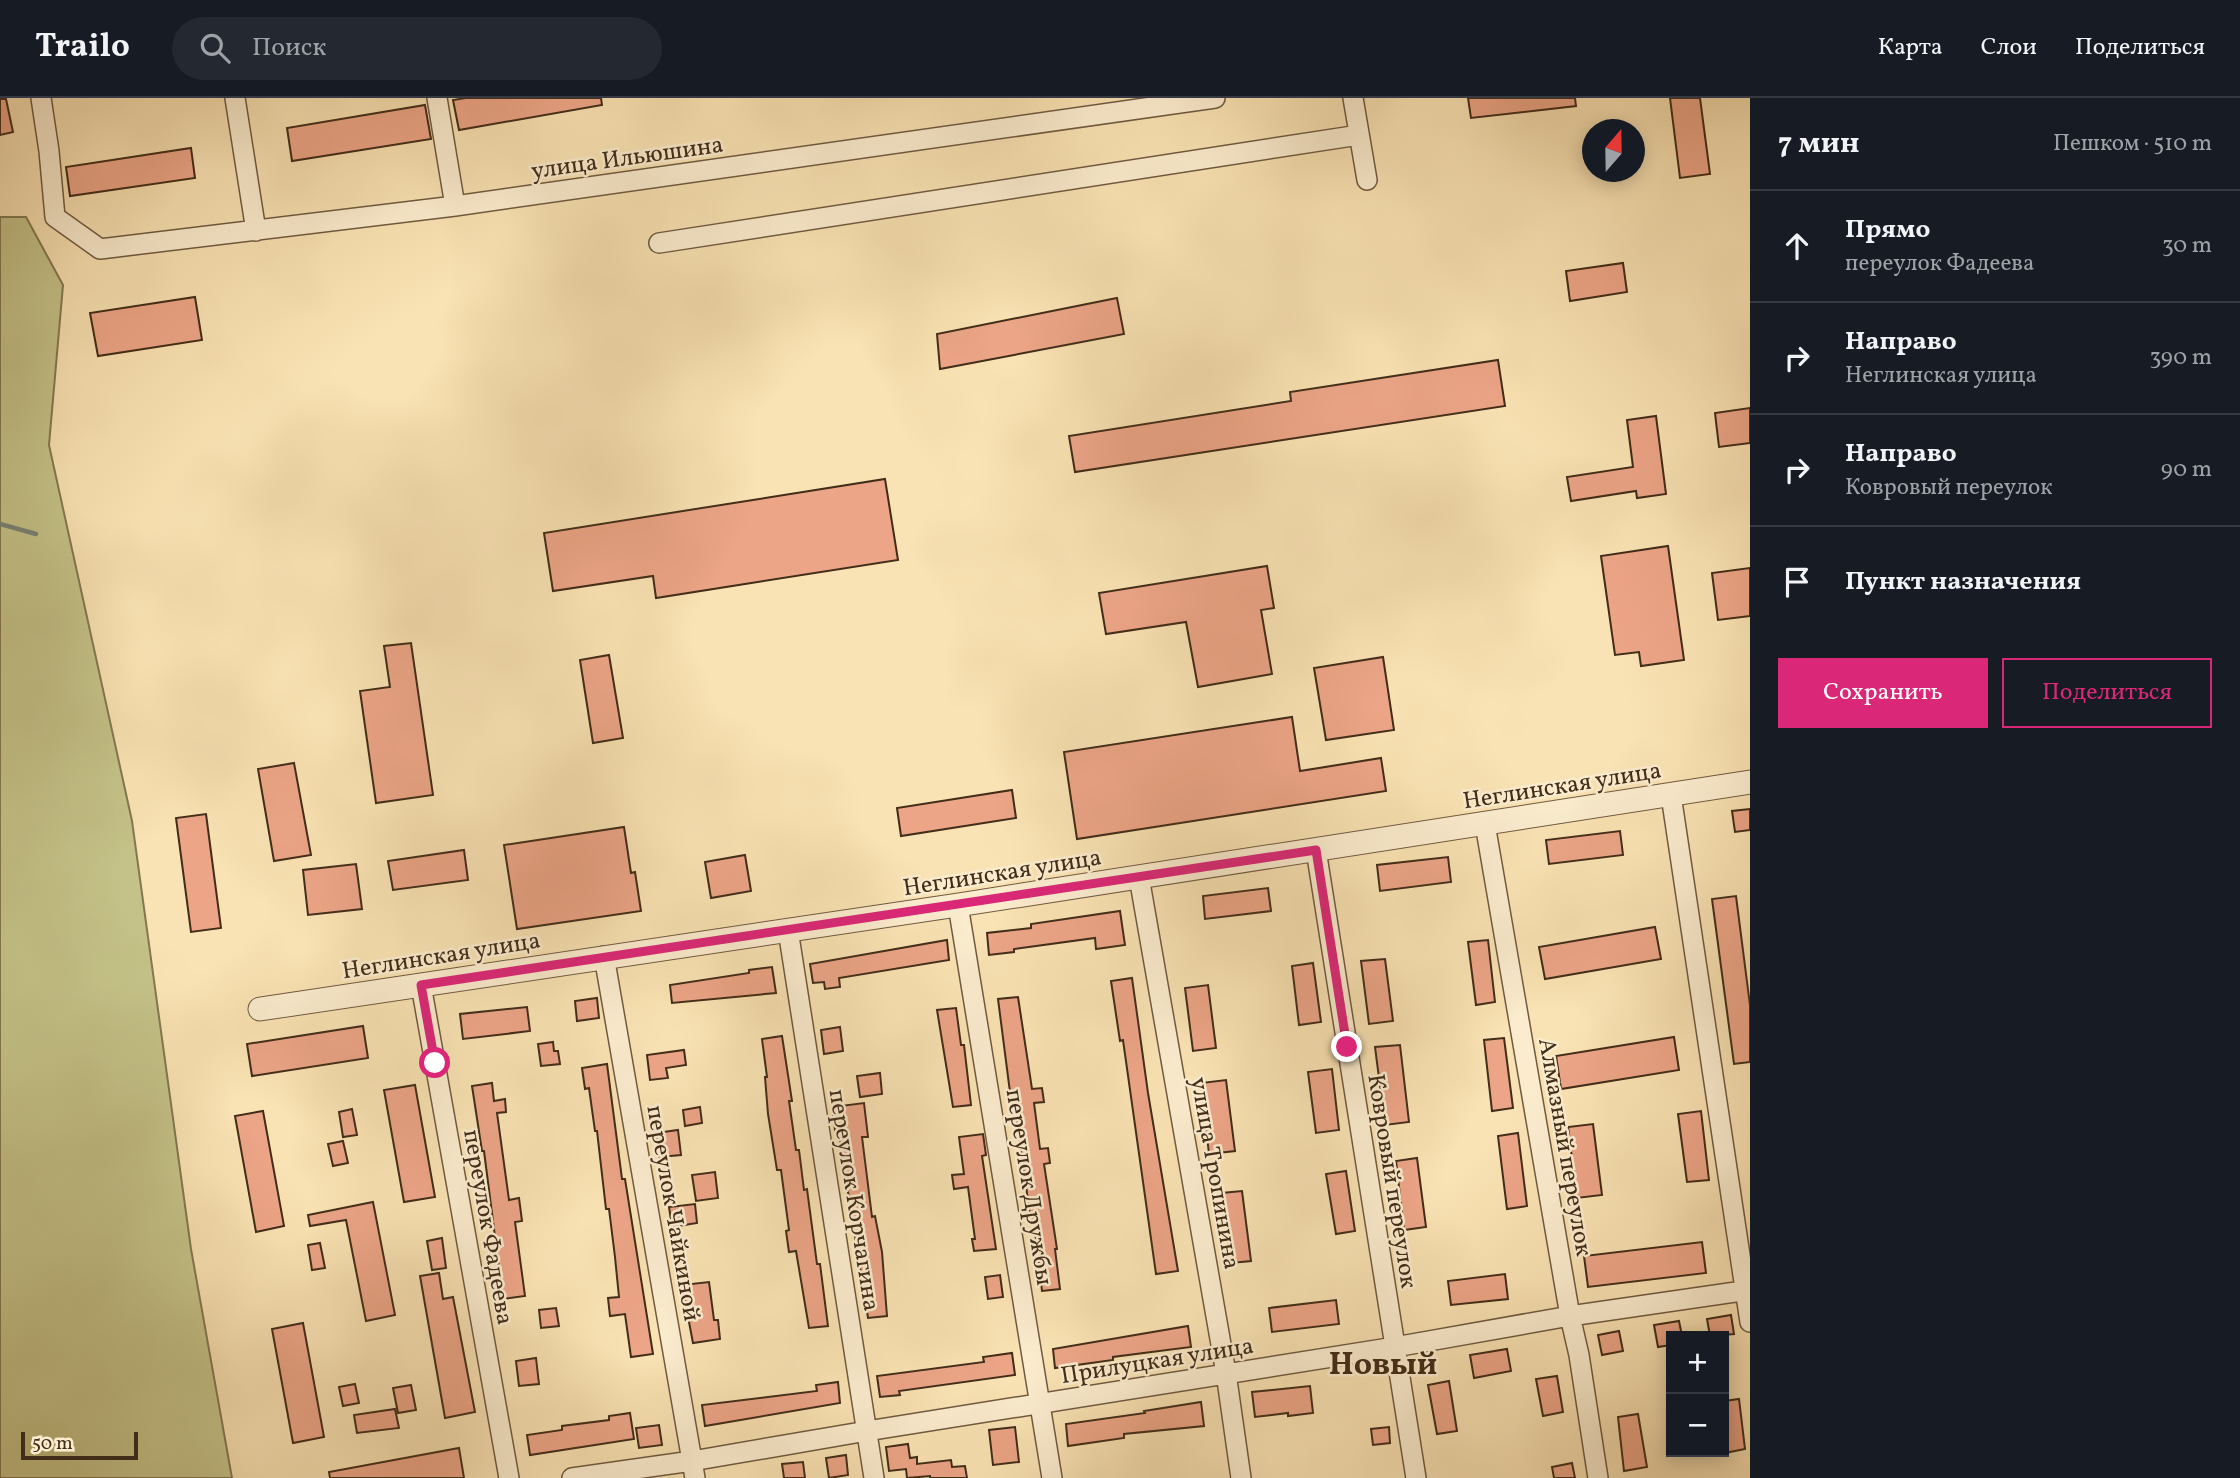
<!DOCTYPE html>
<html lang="ru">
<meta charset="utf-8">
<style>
body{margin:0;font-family:Vollkorn,serif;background:#242831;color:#f1f3f6}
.controls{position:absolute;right:21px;bottom:21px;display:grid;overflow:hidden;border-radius:0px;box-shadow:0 4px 18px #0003}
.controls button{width:63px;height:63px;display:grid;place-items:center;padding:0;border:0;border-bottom:2px solid #363941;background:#171b24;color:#f1f3f6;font:35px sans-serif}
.compass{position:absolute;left:1582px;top:21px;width:63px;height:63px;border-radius:50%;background:#171b24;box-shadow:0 4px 18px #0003;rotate:20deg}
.scale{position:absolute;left:21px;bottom:18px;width:117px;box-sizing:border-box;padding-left:7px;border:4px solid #422d19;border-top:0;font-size:19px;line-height:24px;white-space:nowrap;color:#422d19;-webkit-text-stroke:5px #fbecce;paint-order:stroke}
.stop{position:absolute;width:21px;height:21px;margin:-16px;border:5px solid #db2777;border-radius:50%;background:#fff}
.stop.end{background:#db2777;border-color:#fff;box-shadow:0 2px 7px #0008}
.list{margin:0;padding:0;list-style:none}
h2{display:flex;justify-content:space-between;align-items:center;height:91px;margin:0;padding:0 28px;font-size:30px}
h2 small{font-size:23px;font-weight:400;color:#9ea1a6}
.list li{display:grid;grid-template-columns:46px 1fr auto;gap:21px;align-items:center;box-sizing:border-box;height:112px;padding:0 28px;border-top:2px solid #363941}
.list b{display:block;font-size:26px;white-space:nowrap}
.list p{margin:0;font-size:23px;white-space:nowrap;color:#9ea1a6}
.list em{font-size:23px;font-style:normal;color:#9ea1a6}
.actions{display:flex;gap:14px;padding:21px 28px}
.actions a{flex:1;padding:16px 0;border:2px solid #db2777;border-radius:0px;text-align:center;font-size:24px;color:#db2777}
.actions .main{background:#db2777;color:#fff}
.icon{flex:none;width:38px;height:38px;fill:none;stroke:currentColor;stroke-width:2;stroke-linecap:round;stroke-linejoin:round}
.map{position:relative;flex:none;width:1750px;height:1380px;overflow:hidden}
header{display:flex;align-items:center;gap:42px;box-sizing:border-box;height:98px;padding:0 35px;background:#171b24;border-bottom:2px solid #363941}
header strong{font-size:33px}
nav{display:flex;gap:38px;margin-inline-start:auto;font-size:24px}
.search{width:490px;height:63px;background:#242831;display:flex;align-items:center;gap:18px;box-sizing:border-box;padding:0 24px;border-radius:38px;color:#9ea1a6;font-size:26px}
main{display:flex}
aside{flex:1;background:#171b24}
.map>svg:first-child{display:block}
</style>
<header>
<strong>Trailo</strong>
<div class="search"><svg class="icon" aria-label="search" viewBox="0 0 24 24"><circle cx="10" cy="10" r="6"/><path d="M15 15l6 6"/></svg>Поиск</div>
<nav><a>Карта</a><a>Слои</a><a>Поделиться</a></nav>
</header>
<main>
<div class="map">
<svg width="1750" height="1380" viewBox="0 0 1750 1380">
<rect width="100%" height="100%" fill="#f9e2b3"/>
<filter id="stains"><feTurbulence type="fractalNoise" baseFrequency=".00286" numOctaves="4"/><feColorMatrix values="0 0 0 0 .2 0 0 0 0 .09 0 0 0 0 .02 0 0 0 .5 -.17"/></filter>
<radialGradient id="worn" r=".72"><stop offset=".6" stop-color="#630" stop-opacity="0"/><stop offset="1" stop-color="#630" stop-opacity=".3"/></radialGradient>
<path fill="#c4c288" stroke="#837850" stroke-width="2" d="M0,119H26L63,187L49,347L132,723L191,1151L232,1380H0Z"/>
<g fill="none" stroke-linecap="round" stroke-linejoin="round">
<path stroke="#798375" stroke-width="4.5" d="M0,426L36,436"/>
</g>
<path fill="#eca587" stroke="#422d19" stroke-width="2" d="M466,0H601L602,7L459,32L453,2Z
M1468,0H1575L1576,8L1471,20Z
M1670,0H1700L1710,76L1680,80Z
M0,1H6L13,34L0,37Z
M425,7L431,41L292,63L287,30Z
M191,50L195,80L70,98L66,69Z
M1623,165L1627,194L1570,203L1566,173Z
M195,199L202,242L98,258L90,215Z
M1117,200L1124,236L940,271L937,236Z
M1498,262L1505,308L1075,374L1069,338L1291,303L1290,294Z
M1750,310V345L1719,349L1715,315Z
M1656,318L1666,396L1637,400L1636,393L1571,403L1567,379L1633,369L1627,322Z
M885,381L898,462L656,500L653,478L553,493L544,435Z
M1668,448L1684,562L1641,568L1639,554L1615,557L1601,458Z
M1267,468L1274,510L1261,512L1272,576L1198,589L1186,524L1106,536L1099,495Z
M1750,470V518L1718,522L1712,475Z
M411,545L433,697L376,705L360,593L390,589L384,548Z
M609,557L623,640L593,645L580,562Z
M1383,559L1394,632L1326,642L1314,570Z
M1292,619L1300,673L1381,660L1386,693L1077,741L1064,654Z
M294,665L311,757L274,763L258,671Z
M1012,692L1016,720L901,738L897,710Z
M1750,711V732L1735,734L1732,713Z
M206,716L221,830L191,834L176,720Z
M624,729L631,775L635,774L641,813L517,831L504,747Z
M1620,733L1623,757L1549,766L1546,742Z
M464,752L468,782L393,792L388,763Z
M745,757L751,793L711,800L705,764Z
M1448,759L1451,784L1380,793L1377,767Z
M356,766L362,811L308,817L303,772Z
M1268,790L1271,813L1205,821L1203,798Z
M1736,798L1750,907V964L1734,966L1712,801Z
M1120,813L1125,847L1096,851L1095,840L1014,851V854L989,857L987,835L1031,830V826Z
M1655,829L1661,861L1545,881L1539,849Z
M947,842L949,862L839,880L840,889L825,891L824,884L813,885L810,866Z
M1488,842L1495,904L1476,907L1468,844Z
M1385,861L1393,923L1369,926L1361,863Z
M1313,865L1321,924L1299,927L1292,868Z
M772,869L776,895L672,905L670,887L749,875V872Z
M1132,880L1148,995L1178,1173L1156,1176L1123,942L1120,943L1111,883Z
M1208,887L1216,950L1193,953L1185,890Z
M1018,899L1032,991L1042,990L1044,1004L1034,1005L1040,1051L1048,1050L1050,1065L1044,1066L1057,1151H1055L1060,1191L1042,1193L1033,1116L1030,1117L1014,1002H1011L998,901Z
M597,900L599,920L577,923L575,903Z
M527,909L530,933L463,941L460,916Z
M956,910L961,947H964L971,1007L953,1009L937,912Z
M363,928L368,960L252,978L247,946Z
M840,929L843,953L824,956L821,932Z
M782,938L792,1003H789L796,1052H799L804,1092L807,1091L817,1166H820L828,1228L809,1230L796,1153L789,1154L786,1133L789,1132L781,1072H777L768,1016L765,979H767L762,941Z
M1674,939L1679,972L1561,991L1556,958Z
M1504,940L1513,1010L1492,1013L1484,942Z
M553,944L554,953H558L560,966L541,968L538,946Z
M1400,947L1409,1024L1385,1027L1375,949Z
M684,952L686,967L666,970L668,980L650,982L647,957Z
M607,966L622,1081H625L653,1256L631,1259L625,1216L610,1218L608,1200L619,1199L615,1159L609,1111H606L597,1033H595L589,990L585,991L582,970Z
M1332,971L1339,1032L1316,1035L1308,974Z
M880,975L882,996L860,999L857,978Z
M1226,982L1235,1053L1209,1056L1201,985Z
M492,985L494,1003L505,1001L506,1014L497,1015L509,1102L519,1100L522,1123L515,1124L525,1198L503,1201L484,1053H482L472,988Z
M415,987L435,1099L404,1104L384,992Z
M864,1005L868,1039H862L872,1119L875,1118L882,1154L887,1218L868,1220L838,1031L835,1032L832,1009Z
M700,1009L702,1025L685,1028L683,1012Z
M352,1011L357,1037L343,1039L339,1014Z
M263,1013L284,1128L256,1134L235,1018Z
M1701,1013L1709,1082L1687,1084L1678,1016Z
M1593,1026L1602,1097L1577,1100L1568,1029Z
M678,1032L681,1057L659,1059L656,1035Z
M1518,1035L1527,1108L1507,1111L1498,1038Z
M983,1036L986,1057L982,1058L996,1151L974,1153L972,1141H975L968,1089L954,1091L952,1077L964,1076L959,1039Z
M343,1043L348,1065L333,1068L328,1046Z
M1417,1060L1426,1129L1404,1132L1396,1063Z
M1346,1073L1355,1133L1336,1136L1326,1076Z
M715,1074L718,1100L696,1103L692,1077Z
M1242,1093L1251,1163L1231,1165L1222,1095Z
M373,1104L395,1217L366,1223L346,1122L310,1128L308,1117Z
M695,1106L697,1125L672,1129L669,1109Z
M442,1140L446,1170L432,1172L427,1143Z
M1702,1144L1706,1175L1588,1189L1584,1158Z
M320,1145L325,1170L312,1172L308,1147Z
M439,1175L443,1201L453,1199L475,1314L445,1320L420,1178Z
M1505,1176L1508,1201L1451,1207L1448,1183Z
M1000,1177L1003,1199L988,1201L985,1179Z
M709,1184L714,1222H718L720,1241L693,1245L682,1187Z
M1336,1202L1339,1226L1272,1234L1269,1210Z
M556,1210L559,1228L541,1230L539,1212Z
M1731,1217L1734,1236L1710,1238L1707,1221Z
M1679,1223L1682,1238H1671V1247L1658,1249L1654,1227Z
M303,1225L324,1339L293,1345L272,1231Z
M1188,1228L1191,1249L1113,1259V1262L1055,1270L1053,1251Z
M1619,1233L1623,1253L1602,1257L1598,1237Z
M1507,1251L1511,1273L1474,1280L1470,1257Z
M1012,1255L1015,1277L899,1293L900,1297L880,1299L877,1278L984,1264L983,1259Z
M536,1260L539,1286L519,1288L516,1263Z
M1557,1278L1563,1314L1543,1318L1536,1281Z
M1449,1283L1457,1333L1437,1336L1428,1287Z
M838,1284L840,1305L705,1328L702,1307L817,1293L816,1287Z
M355,1286L359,1305L343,1308L339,1289Z
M411,1287L416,1312L398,1315L393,1290Z
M1310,1288L1313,1315L1288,1318V1315L1255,1319L1252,1294Z
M1739,1301L1745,1351L1725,1355L1724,1303Z
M1201,1304L1204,1328L1124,1336V1340L1068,1348L1066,1326L1145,1315L1144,1313Z
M395,1311L399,1330L357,1335L354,1317Z
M630,1315L634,1341L530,1357L527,1337L562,1332V1328L609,1322V1318Z
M1638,1316L1647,1369L1624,1373L1618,1319Z
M659,1327L662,1347L639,1350L636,1330Z
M1015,1329L1019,1364L993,1367L989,1332Z
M1389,1329L1390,1345L1373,1347L1371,1331Z
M908,1346L910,1360L917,1359V1366L951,1362L952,1369L965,1368L967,1380H930V1378L907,1380L906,1371L889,1373L886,1349Z
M459,1350L464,1380H330L329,1374Z
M846,1357L848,1377L829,1380L826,1360Z
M803,1364L805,1380H784L782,1366Z
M1572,1365L1575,1380H1554L1552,1369Z"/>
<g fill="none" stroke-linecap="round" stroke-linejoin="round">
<defs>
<path id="minor" d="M41,0L49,53L55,119L100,151L455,108L1215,0
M235,0L256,133
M437,0L455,108
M1353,0L1367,82
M659,145L1359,37
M1671,697L1750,1224
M1485,726L1570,1218L1579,1257L1598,1380
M1316,752L1416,1380
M1139,779L1226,1275L1241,1380
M958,807L1052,1380
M788,832L874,1380
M604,858L695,1380
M421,887L509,1380
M572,1380L692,1363L867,1333L1395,1249L1570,1218L1750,1192"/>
<path id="tertiary" d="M260,911L958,807L1750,684"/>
</defs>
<use href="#minor" stroke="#705a40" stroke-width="22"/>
<use href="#tertiary" stroke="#705a40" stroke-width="25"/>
<use href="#minor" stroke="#fbecce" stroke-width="19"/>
<use href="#tertiary" stroke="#fbecce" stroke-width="23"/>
</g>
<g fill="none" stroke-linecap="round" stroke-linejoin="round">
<path stroke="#db2777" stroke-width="9" d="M435,965L421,887L1316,752L1347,949"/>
</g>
<g text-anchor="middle" stroke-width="5" stroke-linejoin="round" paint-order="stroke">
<g font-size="24" fill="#422d19" stroke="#fbecce">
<text transform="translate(627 59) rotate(-8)" y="8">улица Ильюшина</text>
<text transform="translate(1562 687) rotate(-9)" y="8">Неглинская улица</text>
<text transform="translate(1002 774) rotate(-9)" y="8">Неглинская улица</text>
<text transform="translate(441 857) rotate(-9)" y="8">Неглинская улица</text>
<text transform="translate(1566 1049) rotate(80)" y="8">Алмазный переулок</text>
<text transform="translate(1216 1075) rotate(80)" y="8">улица Тропинина</text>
<text transform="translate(1393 1083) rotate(81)" y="8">Ковровый переулок</text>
<text transform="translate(1030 1089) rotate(81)" y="8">переулок Дружбы</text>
<text transform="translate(855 1102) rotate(81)" y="8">переулок Корчагина</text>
<text transform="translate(674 1115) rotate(80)" y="8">переулок Чайкиной</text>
<text transform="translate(489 1129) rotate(80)" y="8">переулок Фадеева</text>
<text transform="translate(1157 1262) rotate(-9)" y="8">Прилуцкая улица</text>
</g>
<g font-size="32" font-weight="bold" fill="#422d19" stroke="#fbecce">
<text x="1383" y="1276">Новый</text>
</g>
</g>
<rect width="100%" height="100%" filter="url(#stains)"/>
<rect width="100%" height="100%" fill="url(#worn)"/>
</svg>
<div class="controls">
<button>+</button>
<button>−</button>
</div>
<svg class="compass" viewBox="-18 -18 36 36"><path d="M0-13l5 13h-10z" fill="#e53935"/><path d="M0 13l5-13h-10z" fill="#9ea1a6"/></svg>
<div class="scale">50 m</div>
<div class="stop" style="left:435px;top:965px"></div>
<div class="stop end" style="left:1347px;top:949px"></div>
</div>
<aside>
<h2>7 мин<small>Пешком · 510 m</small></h2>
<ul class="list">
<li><svg class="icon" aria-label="ahead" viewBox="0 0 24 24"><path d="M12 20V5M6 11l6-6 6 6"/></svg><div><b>Прямо</b><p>переулок Фадеева</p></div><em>30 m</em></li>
<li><svg class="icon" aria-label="right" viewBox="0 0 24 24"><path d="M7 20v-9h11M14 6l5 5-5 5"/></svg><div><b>Направо</b><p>Неглинская улица</p></div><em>390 m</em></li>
<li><svg class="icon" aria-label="right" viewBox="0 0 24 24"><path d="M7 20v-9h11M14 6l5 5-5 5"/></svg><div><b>Направо</b><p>Ковровый переулок</p></div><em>90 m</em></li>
<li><svg class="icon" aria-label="arrive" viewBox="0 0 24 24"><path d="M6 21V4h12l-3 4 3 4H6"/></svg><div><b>Пункт назначения</b></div></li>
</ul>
<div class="actions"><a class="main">Сохранить</a><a>Поделиться</a></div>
</aside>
</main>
